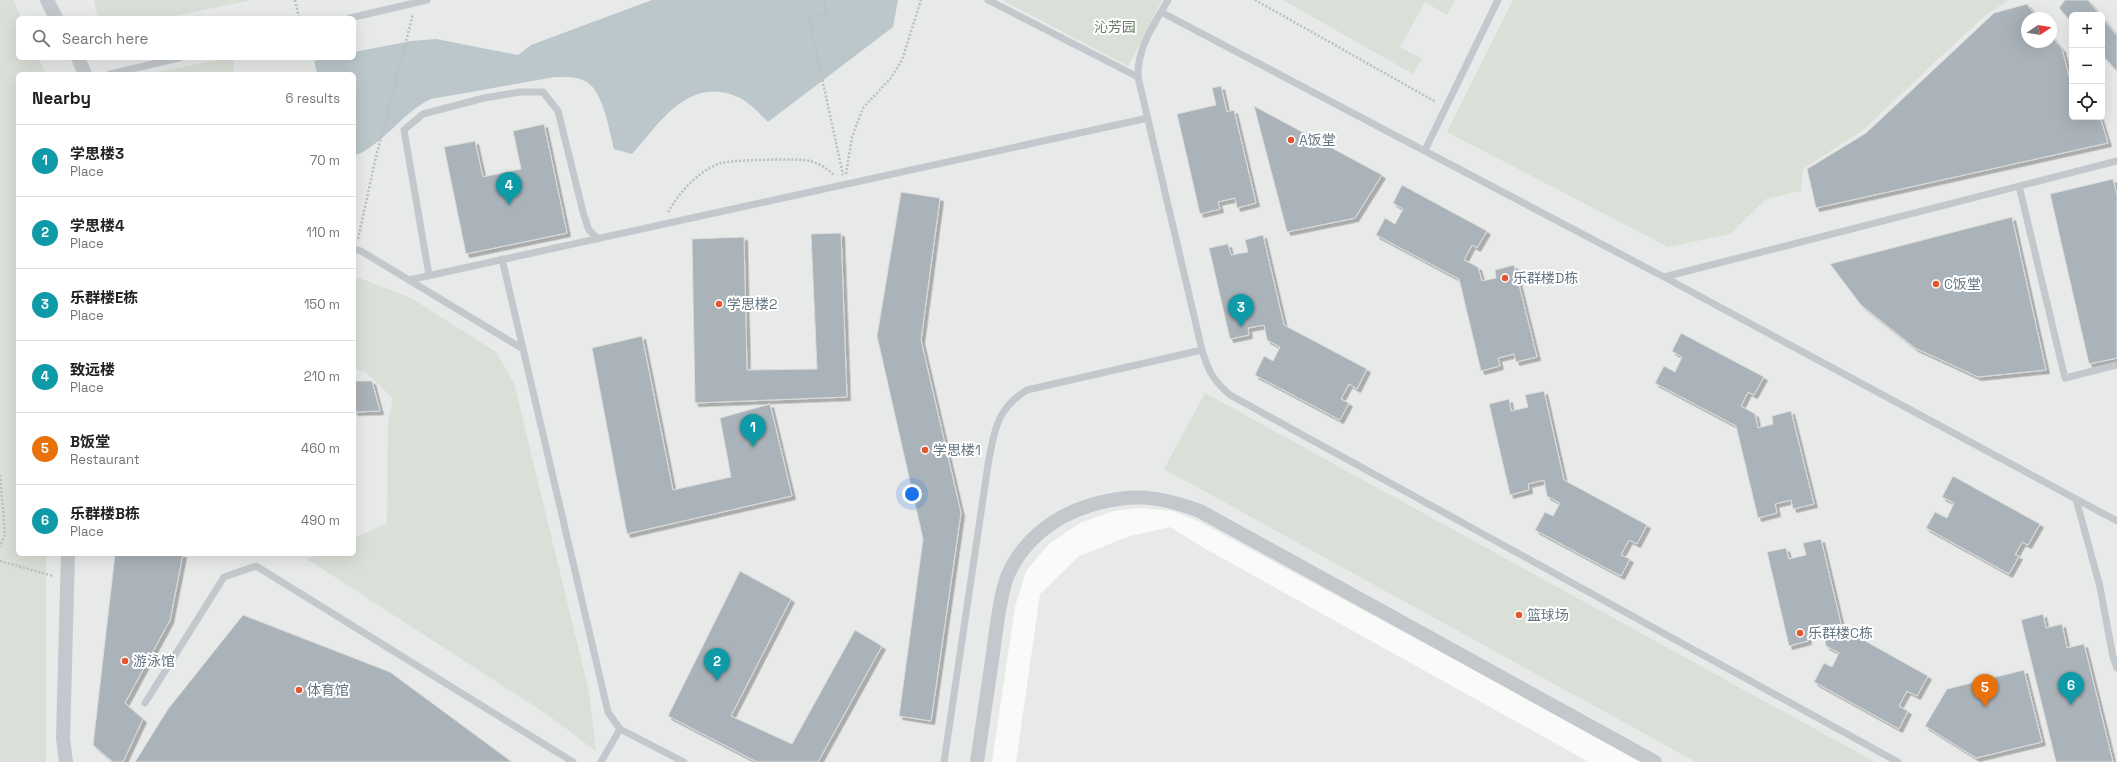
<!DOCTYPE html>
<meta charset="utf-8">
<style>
body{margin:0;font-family:"Space Grotesk","Noto Sans SC",sans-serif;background:#f2f2f2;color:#202124}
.controls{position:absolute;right:12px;top:12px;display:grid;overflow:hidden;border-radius:6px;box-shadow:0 4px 16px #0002}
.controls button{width:36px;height:36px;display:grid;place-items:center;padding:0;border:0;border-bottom:1px solid #e0e0e0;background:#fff;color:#202124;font:20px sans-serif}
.compass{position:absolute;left:2021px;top:12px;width:36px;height:36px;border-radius:50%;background:#fff;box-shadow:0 4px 16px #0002;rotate:78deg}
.you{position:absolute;left:912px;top:494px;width:14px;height:14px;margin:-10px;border:3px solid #fff;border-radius:50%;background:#1a73e8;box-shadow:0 0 0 6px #1a73e833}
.badge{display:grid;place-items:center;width:26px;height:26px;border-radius:50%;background:#2563eb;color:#fff;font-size:13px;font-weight:700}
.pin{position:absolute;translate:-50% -33px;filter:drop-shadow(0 1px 2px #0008)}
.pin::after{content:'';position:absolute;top:21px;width:14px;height:12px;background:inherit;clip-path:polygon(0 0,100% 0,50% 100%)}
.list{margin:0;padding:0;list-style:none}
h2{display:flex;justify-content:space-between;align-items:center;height:52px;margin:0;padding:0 16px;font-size:17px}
h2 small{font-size:13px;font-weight:400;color:#757577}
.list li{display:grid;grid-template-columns:26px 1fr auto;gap:12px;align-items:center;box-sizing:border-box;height:72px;padding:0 16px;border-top:1px solid #e0e0e0}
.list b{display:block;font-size:15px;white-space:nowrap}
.list p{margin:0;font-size:13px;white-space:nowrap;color:#757577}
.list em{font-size:13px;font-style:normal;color:#757577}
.icon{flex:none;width:22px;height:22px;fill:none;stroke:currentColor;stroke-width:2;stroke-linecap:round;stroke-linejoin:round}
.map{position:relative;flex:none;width:2117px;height:762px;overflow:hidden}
.search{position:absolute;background:#fff;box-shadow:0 4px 16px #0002;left:16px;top:16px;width:340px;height:44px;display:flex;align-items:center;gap:10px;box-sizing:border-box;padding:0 14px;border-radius:6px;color:#757577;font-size:15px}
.panel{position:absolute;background:#fff;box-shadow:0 4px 16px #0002;left:16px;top:72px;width:340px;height:484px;border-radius:6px}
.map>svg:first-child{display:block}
</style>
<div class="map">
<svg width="2117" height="762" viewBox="0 0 2117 762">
<defs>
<filter id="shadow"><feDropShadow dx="3.5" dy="3.5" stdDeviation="0" flood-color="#0004"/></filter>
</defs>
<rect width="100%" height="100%" fill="#fafaf8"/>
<path fill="#e8e9e9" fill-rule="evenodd" d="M14,0H2117V762H1644L1198,521L1172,511L1140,508L1114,511L1082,522L1050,543L1026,571L1015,607L992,762H46V554H354V74H46L39,58H354V18H21ZM2072,15H2102V117H2072ZM2027,18H2051V42H2027Z
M1170,527L1204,548L1589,762H1016L1040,594L1079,556L1130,536Z"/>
<path fill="#dadfd7" d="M0,0H14L21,18H18V58H39L46,74H18V554H46V762H0Z
M94,0H253L163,18H98Z
M1002,0H1162L1128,66Z
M1283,0H1455L1447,15L1425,2L1400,47L1422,59L1413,74Z
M1513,0H2009L1983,17L1863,130L1803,169L1801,191L1766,199L1730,234L1668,247L1447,132Z
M228,58H235L233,74H147Z
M354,276L411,298L496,352L514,383L589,692L596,751L548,715L307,559L318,554H354V538L387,523L388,423L393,398L366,373L354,369Z
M1205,393L1875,762H1696L1164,469Z"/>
<path fill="#bbc7cb" d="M652,0H898L893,27L768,122C760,114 750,103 740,98C690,74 661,121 632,154L614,149C609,130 603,87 583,80C574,76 564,77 555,77L431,99C402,112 385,144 354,156V74H311L317,73L314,61L326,58H354V52L411,41L436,39L518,55L531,45Z"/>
<path fill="#aab3b9" stroke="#dcdcda" filter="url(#shadow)" d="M2065,0H2088L2100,15H2072V23L2059,8Z
M2027,4L2037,18H2027V42H2051V35L2062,49L2072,88V117H2100L2108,143L1816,208L1807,169L1866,133L1994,13Z
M2102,17L2117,36V71L2102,55Z
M1221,86L1227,112L1234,110L1256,203L1237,208L1235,198L1218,202L1220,209L1200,214L1177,114L1216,105L1212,88Z
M1254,106L1382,175L1355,218L1287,232Z
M544,124L567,233L466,254L444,147L475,141L483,177L521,169L513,131Z
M2113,179L2117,195V358L2089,364L2050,194Z
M1402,185L1487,231L1477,248L1472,245L1464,260L1478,267L1482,281L1496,278L1495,270L1514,265L1537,357L1516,362L1514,354L1498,358L1500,366L1481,371L1459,279L1376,235L1385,218L1395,224L1403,209L1393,203Z
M901,192L940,198L921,340L961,513L931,721L899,716L923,539L877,336Z
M2012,217L2046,370L1978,377L1915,348L1861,305L1830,264Z
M841,233L847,397L695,403L692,239L744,237L747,370L817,369L811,234Z
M1263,235L1284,325L1367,369L1357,389L1349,384L1341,399L1349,403L1340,420L1255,375L1264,356L1273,361L1280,347L1267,340L1264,325L1248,328L1249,335L1230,339L1209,248L1228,244L1231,255L1248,252L1245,240Z
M1681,333L1764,377L1754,395L1748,392L1741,406L1755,414L1758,428L1773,424L1772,416L1791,411L1814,504L1793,509L1791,500L1775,504L1777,513L1758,518L1736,426L1655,383L1664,366L1675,372L1682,357L1672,351Z
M642,336L673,490L731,477L720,418L770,404L792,496L627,534L592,348Z
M354,381H372L380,411L354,412Z
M1544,391L1564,480L1647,525L1637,544L1629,540L1621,555L1630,559L1621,576L1535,530L1545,512L1553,516L1560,503L1547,496L1544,480L1528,484L1529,490L1510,495L1489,404L1509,399L1511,411L1528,407L1525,395Z
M1953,476L2040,524L2028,545L2022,542L2015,555L2019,556L2009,574L1926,528L1935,512L1947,518L1954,503L1942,497Z
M1821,539L1842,628L1928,676L1917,696L1907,691L1899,706L1908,711L1899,729L1814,682L1824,663L1832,667L1839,653L1826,646L1823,631L1807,635L1808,641L1789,646L1767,552L1786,548L1789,559L1806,555L1803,543Z
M115,554H183L170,620L125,703L143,719L123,762H113L93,745Z
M740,571L791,599L731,716L792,744L855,630L882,646L818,762H757L668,716Z
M2043,614L2046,628L2062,624L2067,648L2084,644L2113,762H2056L2021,620Z
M243,615L390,672L512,762H135L168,709Z
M2024,670L2042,742L1976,758L1925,726L1947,689Z"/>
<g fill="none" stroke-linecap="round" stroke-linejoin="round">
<path stroke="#bbbfc2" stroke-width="2.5" stroke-dasharray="2 2" stroke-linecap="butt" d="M295,0L299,18
M824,0L827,14L809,18L843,175
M1255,0L1436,102
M846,174L852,137L863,108L891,78L902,60L921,0
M668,212C679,193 699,170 721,163C731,160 800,158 810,161C818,163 828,169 834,175
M358,239L375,161L413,14
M0,475L5,534L0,547
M0,561L53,576"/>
<path stroke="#c3c8cc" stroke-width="7" d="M988,0L1138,77
M1168,0C1154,25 1137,47 1138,77L1202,350C1208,371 1213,380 1230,395L1898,762
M1161,12L1664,277L2117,521
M350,18L427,0
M110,74L179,58
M1425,150L1498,0
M2019,186L2065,378L2117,365
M354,249L361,251L523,349
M502,259L608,712L620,729L684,762
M429,275L404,130L423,114L484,98L520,92H543L558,111L584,216L589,230L598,239
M1664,277L2117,161
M409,280L1148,118
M2076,499L2100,587L2113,657L2117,668
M145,703L224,577L256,566L573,762
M601,762L620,729
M944,762L988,465C994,432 996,409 1027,390L1202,350"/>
<path stroke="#c3c8cc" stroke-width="14" d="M47,0L56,18
M78,58L85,74
M66,762L63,738L68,554
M977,762C982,728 987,694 992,660C996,634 998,605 1006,580C1019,544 1052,517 1088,506C1131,492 1159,496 1200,511L1655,762"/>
</g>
<g fill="#e4572e" stroke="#fff" stroke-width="1.5">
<circle cx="1291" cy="140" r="4"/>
<circle cx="1505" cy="278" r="4"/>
<circle cx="1936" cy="284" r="4"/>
<circle cx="719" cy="304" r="4"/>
<circle cx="925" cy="450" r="4"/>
<circle cx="1519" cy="615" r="4"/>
<circle cx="1800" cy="633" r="4"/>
<circle cx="125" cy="661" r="4"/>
<circle cx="299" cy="690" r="4"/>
</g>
<g text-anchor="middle" stroke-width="4" stroke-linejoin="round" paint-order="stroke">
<g font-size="14" fill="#687a64" stroke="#fff">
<text x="1115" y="32">沁芳园</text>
</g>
<g font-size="14" fill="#657683" stroke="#fff" text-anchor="start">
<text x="1299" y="145">A饭堂</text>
<text x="1513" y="283">乐群楼D栋</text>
<text x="1944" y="289">C饭堂</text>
<text x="727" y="309">学思楼2</text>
<text x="933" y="455">学思楼1</text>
<text x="1527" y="620">篮球场</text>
<text x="1808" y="638">乐群楼C栋</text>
<text x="133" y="666">游泳馆</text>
<text x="307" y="695">体育馆</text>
</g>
</g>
</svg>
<div class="controls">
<button>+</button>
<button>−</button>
<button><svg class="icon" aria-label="locate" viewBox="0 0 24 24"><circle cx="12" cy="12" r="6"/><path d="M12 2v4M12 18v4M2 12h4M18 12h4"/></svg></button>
</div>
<svg class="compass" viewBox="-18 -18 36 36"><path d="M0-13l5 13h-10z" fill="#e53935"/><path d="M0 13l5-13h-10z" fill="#757577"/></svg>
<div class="you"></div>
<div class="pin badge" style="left:753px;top:447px;background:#0f9aa8">1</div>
<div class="pin badge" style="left:717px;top:681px;background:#0f9aa8">2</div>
<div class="pin badge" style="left:1241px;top:327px;background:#0f9aa8">3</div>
<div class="pin badge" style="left:509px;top:205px;background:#0f9aa8">4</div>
<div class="pin badge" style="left:1985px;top:707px;background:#e8710a">5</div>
<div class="pin badge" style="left:2071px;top:705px;background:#0f9aa8">6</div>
<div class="search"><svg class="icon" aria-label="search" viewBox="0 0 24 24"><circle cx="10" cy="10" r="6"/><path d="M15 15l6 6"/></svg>Search here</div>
<section class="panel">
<h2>Nearby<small>6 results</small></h2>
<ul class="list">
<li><span class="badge" style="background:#0f9aa8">1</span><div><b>学思楼3</b><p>Place</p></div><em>70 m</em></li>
<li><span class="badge" style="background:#0f9aa8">2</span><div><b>学思楼4</b><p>Place</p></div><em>110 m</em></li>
<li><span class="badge" style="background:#0f9aa8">3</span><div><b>乐群楼E栋</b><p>Place</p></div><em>150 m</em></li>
<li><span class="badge" style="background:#0f9aa8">4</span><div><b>致远楼</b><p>Place</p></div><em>210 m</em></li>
<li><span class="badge" style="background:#e8710a">5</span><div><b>B饭堂</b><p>Restaurant</p></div><em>460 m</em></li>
<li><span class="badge" style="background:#0f9aa8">6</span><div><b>乐群楼B栋</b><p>Place</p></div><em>490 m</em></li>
</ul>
</section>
</div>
